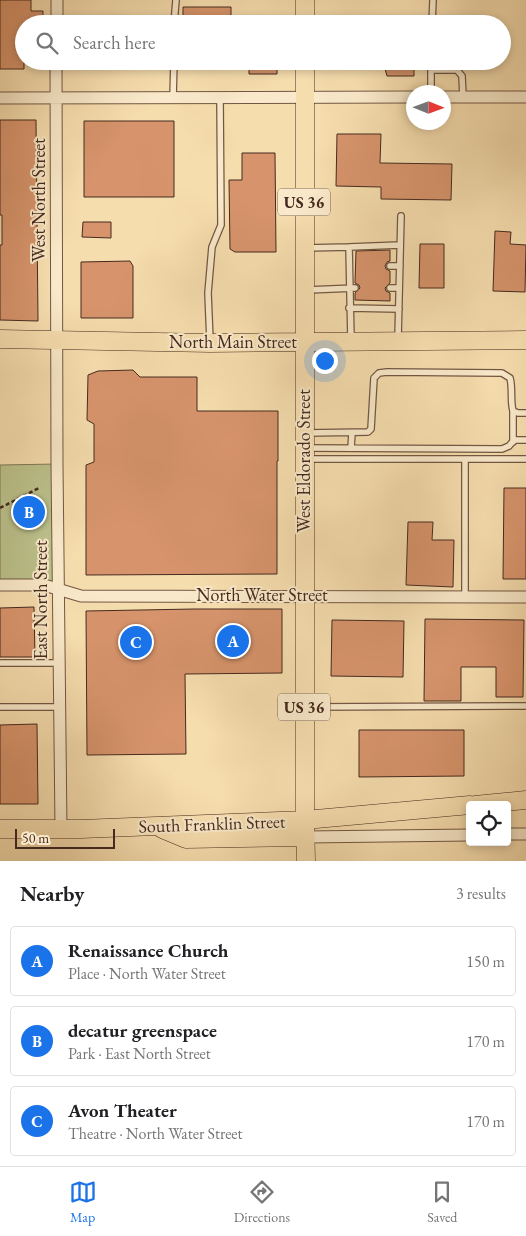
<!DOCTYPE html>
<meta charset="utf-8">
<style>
body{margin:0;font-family:"EB Garamond",serif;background:#f6f6f6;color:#202124}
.controls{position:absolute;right:15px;bottom:15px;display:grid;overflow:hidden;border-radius:5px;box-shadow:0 2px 8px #0003}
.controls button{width:45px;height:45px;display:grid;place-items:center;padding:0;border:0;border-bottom:1px solid #e0e0e0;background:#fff;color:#202124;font:25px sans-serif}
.compass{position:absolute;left:406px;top:85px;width:45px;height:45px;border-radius:50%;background:#fff;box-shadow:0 2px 8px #0003;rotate:91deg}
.scale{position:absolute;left:15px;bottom:12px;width:100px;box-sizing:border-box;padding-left:5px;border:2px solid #462a1f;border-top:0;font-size:14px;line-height:18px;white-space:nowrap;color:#462a1f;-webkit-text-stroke:4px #f9e9ca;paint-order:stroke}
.you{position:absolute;left:324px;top:360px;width:18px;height:18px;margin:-12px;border:4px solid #fff;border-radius:50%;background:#1a73e8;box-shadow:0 0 0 8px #1a73e833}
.badge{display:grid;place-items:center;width:32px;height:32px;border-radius:50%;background:#1a73e8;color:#fff;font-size:16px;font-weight:700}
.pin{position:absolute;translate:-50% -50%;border:2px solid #fff;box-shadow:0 1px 5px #0006}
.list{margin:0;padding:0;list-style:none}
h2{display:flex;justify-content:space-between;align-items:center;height:65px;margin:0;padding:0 20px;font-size:21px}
h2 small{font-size:16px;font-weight:400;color:#757577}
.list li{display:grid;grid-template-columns:32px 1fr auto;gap:15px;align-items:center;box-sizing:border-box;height:70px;margin:0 10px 10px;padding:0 10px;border:1px solid #e0e0e0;border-radius:5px}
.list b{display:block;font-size:19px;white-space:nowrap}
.list p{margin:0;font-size:16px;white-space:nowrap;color:#757577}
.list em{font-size:16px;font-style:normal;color:#757577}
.icon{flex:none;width:28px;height:28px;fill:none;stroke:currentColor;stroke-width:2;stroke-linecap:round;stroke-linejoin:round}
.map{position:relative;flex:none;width:526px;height:861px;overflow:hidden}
.search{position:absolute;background:#fff;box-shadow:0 2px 8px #0003;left:15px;right:15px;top:15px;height:55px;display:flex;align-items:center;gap:12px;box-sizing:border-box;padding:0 18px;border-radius:28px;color:#757577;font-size:19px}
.sheet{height:305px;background:#fff}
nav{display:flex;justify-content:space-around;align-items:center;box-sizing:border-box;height:70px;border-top:1px solid #e0e0e0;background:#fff;font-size:14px;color:#757577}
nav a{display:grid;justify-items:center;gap:2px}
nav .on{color:#1a73e8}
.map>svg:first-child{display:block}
</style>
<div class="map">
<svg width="526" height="861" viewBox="0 0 526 861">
<rect width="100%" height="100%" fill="#f6ddae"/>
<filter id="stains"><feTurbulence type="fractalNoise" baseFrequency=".004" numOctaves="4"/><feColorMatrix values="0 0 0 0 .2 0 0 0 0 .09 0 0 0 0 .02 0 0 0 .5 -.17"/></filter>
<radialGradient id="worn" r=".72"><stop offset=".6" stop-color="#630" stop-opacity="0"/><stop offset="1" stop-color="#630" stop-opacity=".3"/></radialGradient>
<path fill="#bbc18b" stroke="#807655" d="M57,464L59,590L0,585V465Z"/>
<path fill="#d7946c" stroke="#462a1f" d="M0,0H31V11H43V24H24V69H0Z
M183,7H231V24H183Z
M249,61H277V74H249Z
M383,61H414V76H387Z
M0,120H36L38,321L0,320V245H2V215H0Z
M84,121H174V197H84Z
M337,134H381L380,163L452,164L451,200L381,199V187L336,186Z
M242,153H275L276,252H235L230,249L229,180H242Z
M83,222H111V238L82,237Z
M495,231L511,232L510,244L526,245L525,292L493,291Z
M420,244H444V288H419Z
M390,250V261L387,262L385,266L386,269L390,271V283L385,288L386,291L390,293V301L355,300V293L360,288L359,285L355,283L356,251Z
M130,261L133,266V318H81V262Z
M133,370L140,377H197V411H278V461H277V574L86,575V465L94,462V424L87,420L88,375L98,371Z
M504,488H526V579H503Z
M408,522H433L432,540H454L453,587L406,585Z
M34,607L35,657H0V608Z
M194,609H282V673L185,674L186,754L87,755L86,611Z
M425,619L524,620L523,697H496V667H461V701H424Z
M332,620L404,621L403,677L331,676Z
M37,724L38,804H0V725Z
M359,730H464V776L359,777Z"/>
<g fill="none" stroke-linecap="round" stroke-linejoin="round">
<defs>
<path id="service" d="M174,24L176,0
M432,24L433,0
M431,70H457L462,76L463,97
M431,92V61
M173,98L174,61
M349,247L400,245
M306,248L349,247L351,340
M390,266H400
M390,288H399
M307,290L355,288
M349,308L399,309
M398,339L401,216
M210,341L208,293L212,247L221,225L220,98
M306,433L368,432L371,429L374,378L379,373L387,372L502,373L510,378C513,389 510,400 513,411L518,413H526
M513,442V411
M306,448L502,449L509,446L514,440H526
M351,448L352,433
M306,459H526
M465,459V596
M0,663H59
M0,707H60
M308,707L526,706"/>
<path id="minor" d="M57,24V0
M56,61L57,464L61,829
M444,97H526
M0,98L414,97
M0,585H44L81,596L526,597
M507,834H526
M306,837L470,835"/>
<path id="primary" d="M305,24V0
M305,61V820L306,861
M0,339L210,343L526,340
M475,805L526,800
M0,829H81L305,820L470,805
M162,829L186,839L306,837"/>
</defs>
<use href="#service" stroke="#725743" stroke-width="8"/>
<use href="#minor" stroke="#725743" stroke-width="13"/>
<use href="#primary" stroke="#462a1f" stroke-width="19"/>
<path stroke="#462a1f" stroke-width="2.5" stroke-dasharray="4 2.5" stroke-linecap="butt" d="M0,508L39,488"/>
<use href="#service" stroke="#f9e9ca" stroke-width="5.5"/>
<use href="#minor" stroke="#f9e9ca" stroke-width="11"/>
<use href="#primary" stroke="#f6ddae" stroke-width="18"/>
</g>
<g text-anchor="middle" stroke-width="4" stroke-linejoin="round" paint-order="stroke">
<g fill="#f9e9ca" stroke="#7c6352" stroke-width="1">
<rect x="278" y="188.5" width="52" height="27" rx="4"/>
<rect x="278" y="693.5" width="52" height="27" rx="4"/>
</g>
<g font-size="16" font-weight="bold" fill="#462a1f">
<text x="304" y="208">US 36</text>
<text x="304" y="713">US 36</text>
</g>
<g font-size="18" fill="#462a1f" stroke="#f9e9ca">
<text transform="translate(39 200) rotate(-90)" y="6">West North Street</text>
<text x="233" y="348">North Main Street</text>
<text transform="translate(304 461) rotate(-90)" y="6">West Eldorado Street</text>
<text x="262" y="601">North Water Street</text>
<text transform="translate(41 600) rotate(-90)" y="6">East North Street</text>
<text transform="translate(212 824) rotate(-2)" y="6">South Franklin Street</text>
</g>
</g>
<rect width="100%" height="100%" filter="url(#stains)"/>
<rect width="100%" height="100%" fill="url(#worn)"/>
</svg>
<div class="controls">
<button><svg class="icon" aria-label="locate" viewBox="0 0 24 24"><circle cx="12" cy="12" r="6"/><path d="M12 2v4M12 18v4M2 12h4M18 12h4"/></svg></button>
</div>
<svg class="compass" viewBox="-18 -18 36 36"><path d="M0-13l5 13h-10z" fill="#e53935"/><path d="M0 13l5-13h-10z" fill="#757577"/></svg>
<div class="scale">50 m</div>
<div class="you"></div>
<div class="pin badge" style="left:233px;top:641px">A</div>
<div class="pin badge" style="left:29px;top:512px">B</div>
<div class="pin badge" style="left:136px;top:642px">C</div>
<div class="search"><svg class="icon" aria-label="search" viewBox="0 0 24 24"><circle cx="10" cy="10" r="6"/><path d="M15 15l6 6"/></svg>Search here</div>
</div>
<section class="sheet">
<h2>Nearby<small>3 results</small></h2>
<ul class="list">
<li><span class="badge">A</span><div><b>Renaissance Church</b><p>Place · North Water Street</p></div><em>150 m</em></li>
<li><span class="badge">B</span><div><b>decatur greenspace</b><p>Park · East North Street</p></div><em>170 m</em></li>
<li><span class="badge">C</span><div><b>Avon Theater</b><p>Theatre · North Water Street</p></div><em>170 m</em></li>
</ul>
</section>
<nav>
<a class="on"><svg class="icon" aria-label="map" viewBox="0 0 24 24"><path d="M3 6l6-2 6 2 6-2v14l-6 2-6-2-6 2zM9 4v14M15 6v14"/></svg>Map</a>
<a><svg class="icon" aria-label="directions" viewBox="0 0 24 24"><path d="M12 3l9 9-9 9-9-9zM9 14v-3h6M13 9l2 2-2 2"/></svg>Directions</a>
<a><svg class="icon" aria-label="saved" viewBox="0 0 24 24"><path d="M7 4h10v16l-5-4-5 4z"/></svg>Saved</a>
</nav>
